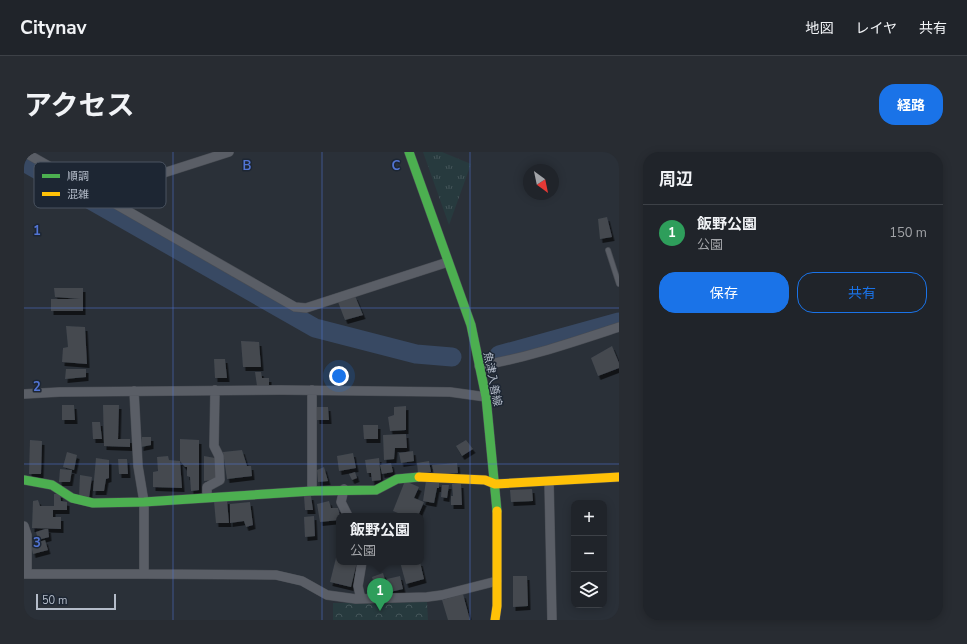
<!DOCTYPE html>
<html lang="ja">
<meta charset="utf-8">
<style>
body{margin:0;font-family:"Nunito Sans","Noto Sans JP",sans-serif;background:#282c32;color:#f1f3f6}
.controls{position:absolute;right:12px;bottom:12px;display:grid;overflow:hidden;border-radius:8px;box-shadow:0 2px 10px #0003}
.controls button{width:36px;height:36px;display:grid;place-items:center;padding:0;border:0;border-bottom:1px solid #3d4147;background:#20242a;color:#f1f3f6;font:20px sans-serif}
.compass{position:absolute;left:499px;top:12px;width:36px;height:36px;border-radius:50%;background:#20242a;box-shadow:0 2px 10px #0003;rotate:147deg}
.scale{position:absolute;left:12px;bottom:10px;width:80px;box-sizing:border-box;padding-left:4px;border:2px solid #b4bcc9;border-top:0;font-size:11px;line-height:14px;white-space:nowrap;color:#b4bcc9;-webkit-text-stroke:3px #1d2633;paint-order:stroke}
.you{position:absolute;left:315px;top:224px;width:14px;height:14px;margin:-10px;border:3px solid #fff;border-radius:50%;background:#1a73e8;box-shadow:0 0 0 6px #1a73e833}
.badge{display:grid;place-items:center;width:26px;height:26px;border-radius:50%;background:#1a73e8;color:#fff;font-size:13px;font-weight:700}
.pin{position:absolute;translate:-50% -33px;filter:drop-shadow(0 1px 2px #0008)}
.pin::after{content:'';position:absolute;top:21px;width:14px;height:12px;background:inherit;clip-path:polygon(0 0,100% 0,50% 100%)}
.popup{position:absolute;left:312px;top:361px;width:88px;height:52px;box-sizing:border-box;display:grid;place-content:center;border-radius:8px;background:#20242a;filter:drop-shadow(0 1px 3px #0005);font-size:13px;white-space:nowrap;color:#a2a4a8}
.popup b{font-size:15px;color:#f1f3f6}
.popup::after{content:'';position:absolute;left:50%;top:100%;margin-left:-8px;border:8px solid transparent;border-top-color:#20242a}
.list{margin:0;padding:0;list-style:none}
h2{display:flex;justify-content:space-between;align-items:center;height:52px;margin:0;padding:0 16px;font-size:17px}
h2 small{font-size:13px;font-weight:400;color:#a2a4a8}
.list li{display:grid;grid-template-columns:26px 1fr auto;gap:12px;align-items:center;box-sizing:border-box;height:56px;padding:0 16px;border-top:1px solid #3d4147}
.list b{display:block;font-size:15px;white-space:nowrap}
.list p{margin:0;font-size:13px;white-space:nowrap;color:#a2a4a8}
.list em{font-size:13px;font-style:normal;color:#a2a4a8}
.actions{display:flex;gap:8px;padding:12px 16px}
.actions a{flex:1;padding:9px 0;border:1px solid #1a73e8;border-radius:16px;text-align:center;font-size:14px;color:#1a73e8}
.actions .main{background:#1a73e8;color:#fff}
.icon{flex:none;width:22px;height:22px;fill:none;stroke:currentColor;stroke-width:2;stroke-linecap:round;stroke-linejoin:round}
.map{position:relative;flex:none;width:595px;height:468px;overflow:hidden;border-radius:16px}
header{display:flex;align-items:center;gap:24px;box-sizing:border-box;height:56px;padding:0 20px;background:#20242a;border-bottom:1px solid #3d4147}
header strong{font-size:19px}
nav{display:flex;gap:22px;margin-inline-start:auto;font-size:14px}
.intro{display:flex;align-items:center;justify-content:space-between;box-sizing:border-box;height:96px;padding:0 24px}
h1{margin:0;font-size:28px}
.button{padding:10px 18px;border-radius:16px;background:#1a73e8;color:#fff;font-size:14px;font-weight:700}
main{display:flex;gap:24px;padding:0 24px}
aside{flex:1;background:#20242a;border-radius:16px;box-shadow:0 2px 10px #0003}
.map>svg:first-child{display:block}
</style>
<header>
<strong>Citynav</strong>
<nav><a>地図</a><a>レイヤ</a><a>共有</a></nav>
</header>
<div class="intro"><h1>アクセス</h1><a class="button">経路</a></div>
<main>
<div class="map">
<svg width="595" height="468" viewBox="0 0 595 468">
<defs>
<pattern id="grass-tufts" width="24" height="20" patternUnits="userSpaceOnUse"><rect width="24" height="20" fill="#273a3e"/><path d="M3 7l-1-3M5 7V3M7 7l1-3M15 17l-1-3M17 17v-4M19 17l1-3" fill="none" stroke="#445559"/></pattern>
<pattern id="forest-crowns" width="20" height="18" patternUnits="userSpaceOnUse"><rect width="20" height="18" fill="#273a3e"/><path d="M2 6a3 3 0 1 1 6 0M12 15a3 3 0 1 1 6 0" fill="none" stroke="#445559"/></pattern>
<filter id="shadow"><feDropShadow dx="2.5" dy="4" stdDeviation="0" flood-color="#0009"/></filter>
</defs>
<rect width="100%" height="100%" fill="#2a3038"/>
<path fill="url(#grass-tufts)" d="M399,0H418L447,12L425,73Z"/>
<path fill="url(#forest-crowns)" d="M403,450L404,468H309V451Z"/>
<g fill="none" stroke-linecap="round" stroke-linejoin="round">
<path stroke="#384963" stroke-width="19" d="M0,10L291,176L392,202L428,205
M475,203L595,170"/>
</g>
<path fill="#444950" filter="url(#shadow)" d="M583,65L588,85L576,87L574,67Z
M30,136H59V159H27V147H56L31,145Z
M331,144L339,163L321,168L314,150Z
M42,174L61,175L63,212L38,210L39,196L44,195Z
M217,189L235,190L237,215H219Z
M588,194L595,211V216L574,224L567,206Z
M190,207H201L203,226H191Z
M42,217H62V225L41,227Z
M231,220H237L238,226H245V233L233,234Z
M38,253H50L51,268H38Z
M79,253H95L94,287H106V295L80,294Z
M382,254V278L366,279L364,265L370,263V255Z
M292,255H304L305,268H293Z
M68,270H76L78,287H69Z
M339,273H354V287H340Z
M382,282L383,296H371L370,307L360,308L359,283Z
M118,285H127V293L117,295Z
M156,287L175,288V338L167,339L166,325L163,324V315H161L156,309L158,336L129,335V320L134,319L133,305L144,304L145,308L156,309Z
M6,288L18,289L17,322H5Z
M442,288L449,297L438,304L432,294Z
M218,298L223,314H227L228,324L203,327L199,300Z
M389,299L390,309L377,311L375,301Z
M43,300L53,303L50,318L39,315Z
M329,301L332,316L315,319L313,304Z
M180,304L191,306V328L180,329Z
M72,306L85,308V326L82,327L80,339H69Z
M355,306L357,328L348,329L347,321H343L341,308Z
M94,307H103L104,322H95Z
M405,309L407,320L394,321L393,311Z
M367,311L369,320L358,322L356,313Z
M433,311L434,321L410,322L408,313Z
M300,315L304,329L294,330L293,318Z
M36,317L48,318L46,330H35Z
M331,320L333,326L328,328L325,322Z
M56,323L68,325L65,346L55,345Z
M381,329L395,335L390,346L400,350L394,364H381L369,359Z
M402,329L415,331V336H413L410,351L399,349Z
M428,332H437L438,353H427V344H429Z
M418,333H425L423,346L417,345Z
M508,337L509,349L487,350L486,338Z
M30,342H36L37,349L43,350V358H29V365H37V377L8,376L9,349L14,348L16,354H30Z
M280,344H287L289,358H281Z
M203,348L205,371H192L190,349Z
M305,349L307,356H314L316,364L315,368L296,370L293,352Z
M226,350L229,373L222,375L220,369L206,371V352Z
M290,364L291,384L281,385L280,365Z
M24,376L25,385L14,388L12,380Z
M21,388L24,398L9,402L7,393Z
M313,402L315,403V410H333L327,435L306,430Z
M376,410H396L400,427L382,432Z
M359,421L363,435L352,439L348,425Z
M376,424L379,437L366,440L363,427Z
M489,424H503L504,454L489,455Z
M439,442L446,468H424L418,448Z"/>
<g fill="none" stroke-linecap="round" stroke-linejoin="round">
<defs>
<path id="lane" d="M584,98L595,132"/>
<path id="street" d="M0,0L74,42
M205,0L74,42L271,155L282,156L424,110
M455,214C503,206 549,190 595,175
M288,238V339
M110,239L114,314L120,350V422L252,423L278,429L303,443L332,447L403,445L418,443L473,429
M0,242L36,240L257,238L344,239L426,240L462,245
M525,329L528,468
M320,337L317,350L324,364
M183,345V335L196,328L195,304L190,294L191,238
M0,374L3,383V422
M0,422H120
M337,447L334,434L338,410"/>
<path id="fast" d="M385,0L447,173L462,245L473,359
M0,328L28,333L48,346L69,351L120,350L288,339L352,338L373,327L395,325"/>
<path id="slow" d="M395,325L461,328L471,332L595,325
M471,468L473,454V359"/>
</defs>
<use href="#lane" stroke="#484c53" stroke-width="6"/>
<use href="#street" stroke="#484c53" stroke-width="10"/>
<use href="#fast" stroke="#484c53" stroke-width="10"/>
<use href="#slow" stroke="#484c53" stroke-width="10"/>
<use href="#lane" stroke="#5a5e66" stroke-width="4.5"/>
<use href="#street" stroke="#5a5e66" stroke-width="9"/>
<use href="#fast" stroke="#4caf50" stroke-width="9"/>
<use href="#slow" stroke="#ffc107" stroke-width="9"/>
</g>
<path fill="none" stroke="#5274d3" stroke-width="1" stroke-opacity="0.55" d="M149,0V468M298,0V468M446,0V468M0,156H595M0,312H595"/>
<g text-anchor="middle" stroke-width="3" stroke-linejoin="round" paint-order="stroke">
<g font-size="11" fill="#b4bcc9" stroke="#1d2633">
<text transform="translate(469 227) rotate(79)" y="4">魚津入善線</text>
</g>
</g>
<rect x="10" y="10" width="132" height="46" rx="6" fill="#1d2633" stroke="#4a5360" stroke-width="1"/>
<rect x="18" y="22" width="18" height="4" fill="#4caf50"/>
<rect x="18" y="40" width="18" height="4" fill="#ffc107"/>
<g font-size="11" fill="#b4bcc9">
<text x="43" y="28">順調</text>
<text x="43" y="46">混雑</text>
</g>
<g font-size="13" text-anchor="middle" font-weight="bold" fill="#5274d3" stroke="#1d2633" stroke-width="3" stroke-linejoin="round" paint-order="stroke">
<text x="223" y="18">B</text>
<text x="372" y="18">C</text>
<text x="13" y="83">1</text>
<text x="13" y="239">2</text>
<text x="13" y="395">3</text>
</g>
</svg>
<div class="controls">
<button>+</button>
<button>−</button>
<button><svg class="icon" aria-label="layers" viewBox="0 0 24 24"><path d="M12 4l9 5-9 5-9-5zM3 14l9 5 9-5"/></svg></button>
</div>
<svg class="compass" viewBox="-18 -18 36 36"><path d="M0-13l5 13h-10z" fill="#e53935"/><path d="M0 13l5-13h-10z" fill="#a2a4a8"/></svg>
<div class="scale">50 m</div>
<div class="you"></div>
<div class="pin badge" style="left:356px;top:459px;background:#2e9e5b">1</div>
<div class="popup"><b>飯野公園</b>公園</div>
</div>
<aside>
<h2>周辺<small></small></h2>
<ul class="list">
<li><span class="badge" style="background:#2e9e5b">1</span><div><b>飯野公園</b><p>公園</p></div><em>150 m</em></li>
</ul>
<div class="actions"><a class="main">保存</a><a>共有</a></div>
</aside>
</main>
